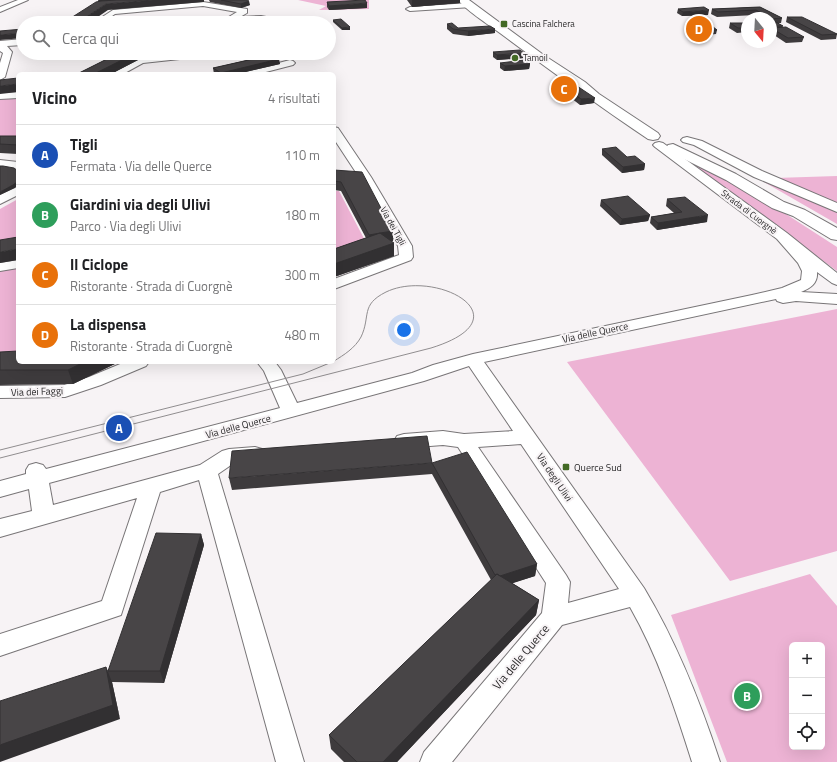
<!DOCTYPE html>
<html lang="it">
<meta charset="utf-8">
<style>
body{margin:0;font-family:"Titillium Web",sans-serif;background:#f2f2f2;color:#202124}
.controls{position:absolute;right:12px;bottom:12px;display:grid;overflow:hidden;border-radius:6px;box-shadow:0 4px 16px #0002}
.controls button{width:36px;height:36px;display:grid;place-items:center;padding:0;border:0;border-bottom:1px solid #e0e0e0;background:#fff;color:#202124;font:20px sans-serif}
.compass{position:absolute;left:741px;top:12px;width:36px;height:36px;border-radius:50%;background:#fff;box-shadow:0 4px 16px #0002;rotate:162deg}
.you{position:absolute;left:404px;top:330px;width:14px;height:14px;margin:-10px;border:3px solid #fff;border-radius:50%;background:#1a73e8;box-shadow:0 0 0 6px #1a73e833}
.badge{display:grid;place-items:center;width:26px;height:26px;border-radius:50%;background:#436a25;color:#fff;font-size:13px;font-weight:700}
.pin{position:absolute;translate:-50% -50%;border:2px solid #fff;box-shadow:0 1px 4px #0006}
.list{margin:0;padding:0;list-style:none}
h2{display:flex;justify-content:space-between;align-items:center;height:52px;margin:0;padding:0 16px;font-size:17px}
h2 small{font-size:13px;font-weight:400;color:#757577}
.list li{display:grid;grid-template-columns:26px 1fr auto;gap:12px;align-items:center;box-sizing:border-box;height:60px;padding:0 16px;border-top:1px solid #e0e0e0}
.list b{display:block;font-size:15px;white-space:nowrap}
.list p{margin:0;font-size:13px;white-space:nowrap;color:#757577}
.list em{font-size:13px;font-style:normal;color:#757577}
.icon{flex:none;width:22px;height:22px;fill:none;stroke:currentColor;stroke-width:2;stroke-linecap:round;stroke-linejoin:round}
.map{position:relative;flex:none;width:837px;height:762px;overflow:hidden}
.search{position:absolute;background:#fff;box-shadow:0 4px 16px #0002;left:16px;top:16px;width:320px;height:44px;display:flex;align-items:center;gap:10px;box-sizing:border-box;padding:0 14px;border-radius:22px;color:#757577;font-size:15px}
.panel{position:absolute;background:#fff;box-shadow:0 4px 16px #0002;left:16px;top:72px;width:320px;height:292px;border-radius:6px}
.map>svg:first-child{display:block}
</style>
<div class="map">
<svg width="837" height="762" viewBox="0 0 837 762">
<rect width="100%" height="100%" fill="#f7f3f5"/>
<path fill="#edb3d4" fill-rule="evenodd" d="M298,0H369V9L319,10L326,6Z
M18,96V145L0,144V98Z
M678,155L689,158L772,205L837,247V271Z
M837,176V205L775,178Z
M764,182H767L837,211V224Z
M334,191H339L369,248L334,259Z
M18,199V245L0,248V209Z
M18,267V362L0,365V270Z
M837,309V551L730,581L567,362Z
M810,574L837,606V762H727L671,615ZM792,645H822V747H792Z"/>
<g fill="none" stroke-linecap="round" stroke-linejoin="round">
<defs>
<path id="minor" d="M18,0H28L0,12V7Z
M203,2L247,9V13L240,17L261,16L287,21L288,23H273L261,20L222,23H181L185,21L227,18L237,12L203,6L115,14L102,23H93L113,10Z
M469,3H472V7L410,11L406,9L410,7Z
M23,39V45L7,46L12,52L5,77L0,80V63L3,53L0,51V41Z
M183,53H192L193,55L189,58L143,63L123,74H111L138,59Z
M250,53H258L262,58L257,61L254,60Z
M290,60L293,61L295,63L293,65L258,74H242L244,72Z
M18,92V98L0,99V93Z
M334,127L338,128L371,177L412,246L413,257L411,260L334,289V279L399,255L398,246L359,177L334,139Z
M687,137L702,141L762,171L837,203V212L754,177L694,145L683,142L681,140L683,138Z
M659,142L663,143L787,233L837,273V285L832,283L817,272C818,283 811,288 801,292L837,294V304L796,301L783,303L777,301L776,299L484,362L644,588C677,643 700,701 720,762H692C675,708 658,656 630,607L562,625L452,762H420L424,752L542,613L546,583L458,447L443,445L404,448L397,446L394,441L397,436L404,434L443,431L464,434L513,431L469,366L424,381L49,483L53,505L200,465L222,451L229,449L255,447L262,449L265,454L262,459L234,463L218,474L304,762H276L199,480L160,492L121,615L0,656V634L102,601L137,498L0,537V519L32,511L29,489L0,497V481L26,474V470L29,465L36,463L43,465L46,469L280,408L264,371L257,362H275L281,370L297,403L412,373L433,365L473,354L752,295L782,288L801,280L802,271L798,263L777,239L655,147L653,145L655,143ZM521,444L619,589L568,603L570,582L566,575L478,447Z
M0,160L18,162V170L0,168Z
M18,186V195L0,204V195Z
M18,260V268L0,271V263Z
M125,362H149L146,366L101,385L65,397L0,398V386L64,385L89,377Z"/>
<path id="major" d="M458,0H469L545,56L585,82L599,94L658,133L660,136L658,139L653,140L648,139C599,106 551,71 504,36C491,26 468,12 458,0Z
M673,144L736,174L784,202L805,210L837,228V240L831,239L793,216L772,208L726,180L668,151L666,148L668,145Z"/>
</defs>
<use href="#minor" stroke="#787577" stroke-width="2"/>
<use href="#major" stroke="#787577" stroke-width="2"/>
<use href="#minor" fill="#fff" fill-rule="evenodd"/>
<use href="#major" fill="#fff" fill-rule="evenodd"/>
<path stroke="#908d8f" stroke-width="1" d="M0,450L303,374L332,362
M0,458L431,348C528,318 436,268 386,292C360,305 371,316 361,337C355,348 344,355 334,361"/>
</g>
<path fill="#3e3b3d" d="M209,0H245L250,5L241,8L210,2Z
M407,0H460V3L412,7Z
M327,2L367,8L329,10L327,7Z
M760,7L782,18L781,23H777L783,26L782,27L804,37L802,42L786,43L771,33V18H761L755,15L717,17L711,14L712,9Z
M678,9L708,15L682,16L677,13Z
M787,17L837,34L836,39L821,40L786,22Z
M333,20L350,30H342L333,22Z
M693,20L717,30L716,34L707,35L692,24Z
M730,23H747V32L737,33L729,28Z
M447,24L458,28L495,33L468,36L453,34L447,29Z
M493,52L524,58L497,60L493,57Z
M119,53L188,54L138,60L111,74H80L79,73Z
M262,53H280L281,57H277L280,64L237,74H214L213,68L264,56Z
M500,63L530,64L529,69L504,71L500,68Z
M562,86L594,103L580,105L562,91Z
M0,136H18V154L0,153Z
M602,149L627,157L645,164L644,170L622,173L602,155Z
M334,170L393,231V241H392L394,256L334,277V249L366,238L341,191L334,190Z
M667,199L707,222L657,230L650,223L651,217L674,213L666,206Z
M601,200L650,215L648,221L620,225L600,206Z
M0,352L119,362L73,384L0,385Z
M432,463V474L232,490L229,478Z
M432,463L537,564L535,576L512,583L539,600L536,615L397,762H344L331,749L329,735L491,580L432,474Z
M201,534L204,545L164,683L112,682L120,719L106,667L108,671Z"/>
<path fill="#323032" d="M98,0H127L99,3Z
M153,0H204V2L108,10L89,23H77L106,4Z
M412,0H460V3L412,7Z
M249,1L250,5L241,8V4Z
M367,3V8L329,10V6Z
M709,10L708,15L682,16L683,12Z
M350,27V30H342V28Z
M495,29V33L468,36V31Z
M23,33V38L0,40V35Z
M136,53H188V54L138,60L111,74H94Z
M264,53H280L281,57L265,59Z
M524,53V58L497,60V55Z
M279,59L280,64L237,74H221V73Z
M530,64L529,69L504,71L505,66Z
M18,84V92L0,94V86Z
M595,98L594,103L580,105L581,99Z
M645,164L644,170L622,173L623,167Z
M18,181V185L15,188L0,195V192Z
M650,215L648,221L620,225L622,219Z
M708,215L707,222L657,230L658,223Z
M393,231V241L369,245V235Z
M394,243V256L334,277V264Z
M18,249V260L0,263V252Z
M84,362H119L73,384L68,370Z
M201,534L204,545L164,683L160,671Z
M537,564L535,576L495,589L497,577Z
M539,600L536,615L397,762H383Z
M106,667L112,682L120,719L0,762V745Z"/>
<path fill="#484547" stroke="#323032" d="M116,0H153L106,4L77,23H63L96,2L101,1Z
M221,0H245L249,1L241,4Z
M365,0L367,3L329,6L327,2Z
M704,7L709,10L683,12L678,9Z
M760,7L782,18L771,19V18H770L756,10L718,12L712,9Z
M787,17H802L837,34L822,35Z
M201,19L256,20L258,23H195Z
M341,19L350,27L342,28L333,20Z
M703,19L717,30H708L693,20Z
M324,20L327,23H306L305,21Z
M771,21H774L783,26H771Z
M452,23L458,28L490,26L495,29L468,31L453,29L447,24Z
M730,23H747V28H738Z
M786,27L804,37L788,38L771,28Z
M23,29V33L0,35V31Z
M520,50L524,53L497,55L493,52Z
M119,53H136L94,74L79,73Z
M271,55L279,59L221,73L213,68Z
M525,60L530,64L505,66L500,63Z
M18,78V84L0,86V80Z
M562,86H577L595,98L581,99Z
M0,136H18V145L0,144Z
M616,147L627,157L635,156L645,164L623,167L602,149Z
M0,166H3L14,168L18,171V181L13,185L0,192Z
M334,170L362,172L393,231L380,233L369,235L341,182L334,181Z
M628,196L650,215L622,219L601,200Z
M685,197L708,215L658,223L651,217L682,212L667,199Z
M380,233L394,243L334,264V249Z
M18,237V249L0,252V240Z
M18,351V362H84L68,370H0V352Z
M427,436L432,463L229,478L232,451Z
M467,452L537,564L500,576L497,574L495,575L432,463Z
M156,533L201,534L160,671H108Z
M497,574L539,600L383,762H357L329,735Z
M106,667L113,705L0,745V701Z"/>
<g fill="#436a25" stroke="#f7f3f5" stroke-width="1.5">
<rect x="500" y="20" width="8" height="8" rx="2"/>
<circle cx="515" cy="58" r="4"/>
<rect x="562" y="463" width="8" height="8" rx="2"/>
</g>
<g text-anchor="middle" stroke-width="4" stroke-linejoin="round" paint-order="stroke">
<g font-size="9" fill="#292829" stroke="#f7f3f5" text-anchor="start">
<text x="512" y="27">Cascina Falchera</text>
<text x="523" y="61">Tamoil</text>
</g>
<g font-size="9" fill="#292829" stroke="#f7f3f5">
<text transform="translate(749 212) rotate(37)" y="3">Strada di Cuorgnè</text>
<text transform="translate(393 226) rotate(61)" y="3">Via dei Tigli</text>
</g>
<g font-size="10" fill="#292829" stroke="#f7f3f5">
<text transform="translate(595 332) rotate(-12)" y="4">Via delle Querce</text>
<text transform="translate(37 391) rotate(-2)" y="4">Via dei Faggi</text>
<text transform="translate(238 426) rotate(-15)" y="4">Via delle Querce</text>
<text transform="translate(555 477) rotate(56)" y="4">Via degli Ulivi</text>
</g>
<g font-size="10" fill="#292829" stroke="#f7f3f5" text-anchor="start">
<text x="574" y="471">Querce Sud</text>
</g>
<g font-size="12" fill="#292829" stroke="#f7f3f5">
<text transform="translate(521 657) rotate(-50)" y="4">Via delle Querce</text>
</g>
</g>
</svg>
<div class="controls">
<button>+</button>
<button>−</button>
<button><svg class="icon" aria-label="locate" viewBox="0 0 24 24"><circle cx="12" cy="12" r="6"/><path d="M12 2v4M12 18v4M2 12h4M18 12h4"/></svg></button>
</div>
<svg class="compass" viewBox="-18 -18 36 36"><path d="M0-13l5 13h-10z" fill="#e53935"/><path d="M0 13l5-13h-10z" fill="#757577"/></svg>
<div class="you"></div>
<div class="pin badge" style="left:119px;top:428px;background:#1a4fb4">A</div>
<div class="pin badge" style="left:747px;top:696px;background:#2e9e5b">B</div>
<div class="pin badge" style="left:564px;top:89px;background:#e8710a">C</div>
<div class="pin badge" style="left:699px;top:29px;background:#e8710a">D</div>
<div class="search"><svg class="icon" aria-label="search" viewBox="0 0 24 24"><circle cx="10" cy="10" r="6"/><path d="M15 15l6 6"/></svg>Cerca qui</div>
<section class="panel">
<h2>Vicino<small>4 risultati</small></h2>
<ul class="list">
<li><span class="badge" style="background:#1a4fb4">A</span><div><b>Tigli</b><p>Fermata · Via delle Querce</p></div><em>110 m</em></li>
<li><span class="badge" style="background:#2e9e5b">B</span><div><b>Giardini via degli Ulivi</b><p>Parco · Via degli Ulivi</p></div><em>180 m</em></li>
<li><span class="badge" style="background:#e8710a">C</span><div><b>Il Ciclope</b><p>Ristorante · Strada di Cuorgnè</p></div><em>300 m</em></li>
<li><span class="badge" style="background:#e8710a">D</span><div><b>La dispensa</b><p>Ristorante · Strada di Cuorgnè</p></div><em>480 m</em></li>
</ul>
</section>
</div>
